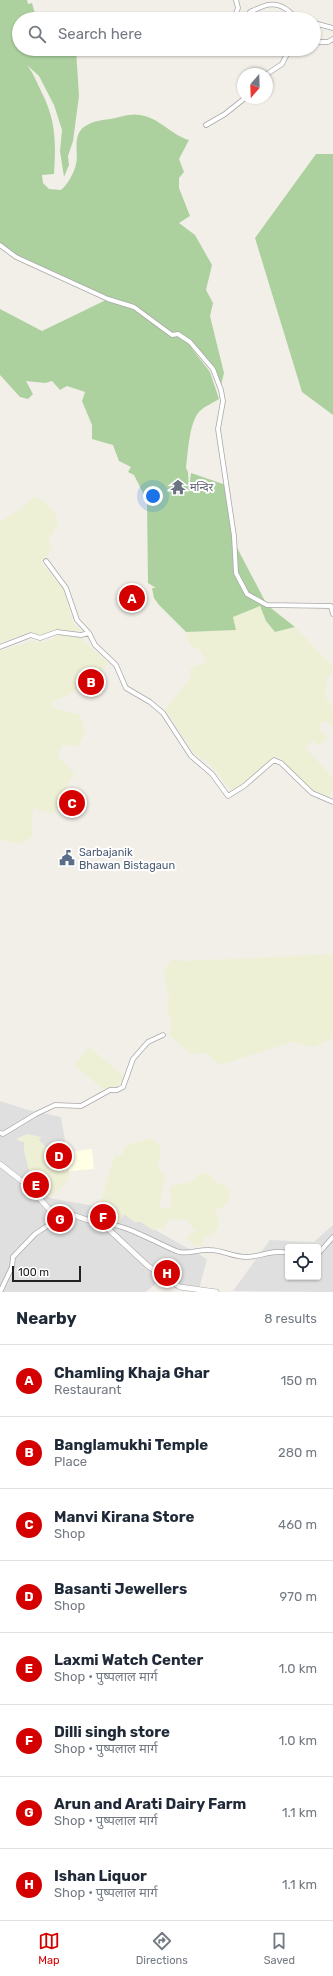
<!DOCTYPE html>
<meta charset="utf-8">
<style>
body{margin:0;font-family:Rubik,"Noto Sans Devanagari",sans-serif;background:#f2f2f3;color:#1f2937}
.controls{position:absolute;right:12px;bottom:12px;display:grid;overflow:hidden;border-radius:4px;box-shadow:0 1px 3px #0004}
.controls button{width:36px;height:36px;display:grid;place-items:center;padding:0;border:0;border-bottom:1px solid #e0e1e3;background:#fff;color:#1f2937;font:20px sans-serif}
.compass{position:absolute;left:237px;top:68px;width:36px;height:36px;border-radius:50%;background:#fff;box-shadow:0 1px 3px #0004;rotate:199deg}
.scale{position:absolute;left:12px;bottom:10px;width:69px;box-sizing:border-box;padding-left:4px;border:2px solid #222;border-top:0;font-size:11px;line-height:14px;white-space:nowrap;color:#222;-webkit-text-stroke:3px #fff;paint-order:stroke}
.you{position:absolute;left:153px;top:496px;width:14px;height:14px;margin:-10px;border:3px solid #fff;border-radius:50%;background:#1a73e8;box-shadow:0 0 0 6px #1a73e833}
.badge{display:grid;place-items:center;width:26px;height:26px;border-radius:50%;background:#d40000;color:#fff;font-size:13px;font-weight:700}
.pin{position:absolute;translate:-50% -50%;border:2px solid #fff;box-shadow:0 1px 4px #0006}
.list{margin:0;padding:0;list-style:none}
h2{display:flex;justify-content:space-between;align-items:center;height:52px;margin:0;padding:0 16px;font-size:17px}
h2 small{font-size:13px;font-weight:400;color:#747a83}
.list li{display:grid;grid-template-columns:26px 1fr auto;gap:12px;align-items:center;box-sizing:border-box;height:72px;padding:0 16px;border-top:1px solid #e0e1e3}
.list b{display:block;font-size:15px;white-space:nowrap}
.list p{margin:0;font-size:13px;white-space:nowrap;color:#747a83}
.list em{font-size:13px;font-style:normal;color:#747a83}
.icon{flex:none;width:22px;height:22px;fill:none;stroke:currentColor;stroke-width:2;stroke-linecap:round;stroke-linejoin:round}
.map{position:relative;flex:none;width:333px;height:1292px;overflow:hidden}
.search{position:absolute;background:#fff;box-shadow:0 1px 3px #0004;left:12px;right:12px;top:12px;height:44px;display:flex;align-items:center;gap:10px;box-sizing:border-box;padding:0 14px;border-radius:22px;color:#747a83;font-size:15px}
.sheet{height:628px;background:#fff}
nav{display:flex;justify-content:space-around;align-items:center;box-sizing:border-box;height:56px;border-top:1px solid #e0e1e3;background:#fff;font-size:11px;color:#747a83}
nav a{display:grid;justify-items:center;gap:2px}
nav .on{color:#d40000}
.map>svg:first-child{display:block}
</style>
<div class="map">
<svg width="333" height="1292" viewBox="0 0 333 1292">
<rect width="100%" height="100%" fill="#f2efe9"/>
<path fill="#e0dfdf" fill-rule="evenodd" d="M0,1101L28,1110L61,1117L69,1165L55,1164L49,1157L50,1152L38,1140L41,1137L17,1140L24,1142V1150L32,1182L50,1198L110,1209L107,1221L124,1214L135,1222H141L207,1259L199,1289L159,1281L146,1292H0Z
M333,1225V1292L233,1291L270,1240L314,1242ZM288,1247H318V1277H288Z"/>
<path fill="#ffffe5" d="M92,1149L94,1169L69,1171L67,1152Z"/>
<path fill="#eef0d5" d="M34,496L45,501L56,515L58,523L48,542L53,549L41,563L64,589L73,623L83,631L52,630L41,636L31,632L0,643V522L22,508Z
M261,606L266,621L275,632L295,627L333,666L332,672L326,681L328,686L325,694L329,703L333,706V727L325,721L318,726L328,739L319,745L313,741L305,747L333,778V790L329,797L313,791L277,756L232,792L208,762L195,755L165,710L191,677L190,669L206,662L199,649L190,645L186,632L235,630L233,617Z
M61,632L82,639L109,664L94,679L72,693L52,702L53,708L80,715L85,731L79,746L62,745L58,757L74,773L54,814L33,808L32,837L21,844L0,840V651L32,641L49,642Z
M333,954V1038L314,1047L291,1042L224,1064L217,1063L206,1053L191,1054L169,1035L172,1025L167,1009L169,998L163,973L171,959L185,961Z
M89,1047L124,1076L121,1085L103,1089L74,1065Z
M27,1134L41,1137L39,1140L50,1152L49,1157L55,1164L62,1159L69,1165L66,1169L69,1173L68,1181L50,1198L32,1182L24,1150V1142L16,1139Z
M150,1138L160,1145L161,1156L157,1165L165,1176L159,1208H170V1187L177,1184L190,1183L200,1173L210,1174L214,1181L231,1189L227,1204L215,1211L219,1224L214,1235L205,1236L202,1246L193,1245L187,1238L190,1233H196L187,1220L169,1219L164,1229L154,1228V1231L141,1222H135L124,1214L119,1223L106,1221L110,1210L99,1207L115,1155H123L124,1147Z"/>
<path fill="#add19e" d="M0,0H27L28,4L32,3L36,18L57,19H19V49H76L79,96L73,141L68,156L69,165L64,177L60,151L62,130L54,105L39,76L27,65C34,74 37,83 42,93C56,121 56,143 54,174L42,175L43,183L49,189L61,190C68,184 74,173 76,164C79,153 71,133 87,125C94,121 102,120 110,119C120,117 131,113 140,115C160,118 171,135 189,140L179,159L184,172L179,178V188L190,216L179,223L195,235L212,265L206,290L213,303L210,316L224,373L221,385L214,368L188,341L193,350L210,372L219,399C213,403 205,406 200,411C189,421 188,453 186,468L188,472L189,489L191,473L226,485L232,538L267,605L295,627L275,632L266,621L260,606L233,617L236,630L186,632L159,605L154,598L152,588H156L148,583L147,501L134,475L128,472L131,467L119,461L113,445L92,439V425L82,401L85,392L67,386L60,390L52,381L45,383L26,381L33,394L28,399L20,397L0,375V309L42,331L108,299L20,257L0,242Z
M316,154H333V415L302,392L255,238Z"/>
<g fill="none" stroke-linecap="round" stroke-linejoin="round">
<defs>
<path id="minor" d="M234,19L238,8L236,0
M249,19L250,12C263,6 273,0 286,9C293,14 292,16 301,19
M314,23L333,28
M314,42H328L333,39
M267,74L282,64L288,52L295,49
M206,125L225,114L245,98
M0,245L16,257L108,299L134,307L172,335L178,334L190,342L213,369L221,390L223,401L218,429L234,536L236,573L247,594L267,605L331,606L333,614
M46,561L66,588L77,620L89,633
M0,647L31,635L40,638L57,632L81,635L89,633L95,645L116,665L126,688L150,702L163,713L191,756L212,774L228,796L244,786L274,760L281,763L312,793L333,802
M0,1133L3,1134L36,1114L55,1105L81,1106L110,1090H117L123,1087L133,1059L148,1042L163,1035
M105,1226C118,1219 163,1247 179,1252C189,1254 200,1249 210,1250C222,1250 233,1257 246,1257C260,1257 274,1249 288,1253
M318,1254L333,1237
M0,1292L12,1267L13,1257L35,1234L55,1221L60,1214"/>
<path id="tertiary" d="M0,1164L28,1186L49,1209L60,1214L76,1216L105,1226L148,1266L180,1287L216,1292"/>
</defs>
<use href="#minor" stroke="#a9a9a9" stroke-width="5.5"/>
<use href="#tertiary" stroke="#a9a9a9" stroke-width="6"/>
<use href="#minor" stroke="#fff" stroke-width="4"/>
<use href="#tertiary" stroke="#fff" stroke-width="5"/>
</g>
<defs>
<symbol id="temple-bare" viewBox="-9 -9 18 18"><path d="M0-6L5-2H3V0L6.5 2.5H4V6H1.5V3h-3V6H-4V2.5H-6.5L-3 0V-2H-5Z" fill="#6b7280" stroke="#fff" stroke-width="2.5" paint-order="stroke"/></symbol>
<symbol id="civic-bare" viewBox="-9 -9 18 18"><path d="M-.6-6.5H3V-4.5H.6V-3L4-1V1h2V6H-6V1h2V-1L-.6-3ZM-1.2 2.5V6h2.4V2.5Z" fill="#5c6f8a" stroke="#fff" stroke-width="2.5" paint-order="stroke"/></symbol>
</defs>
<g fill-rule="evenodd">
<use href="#temple-bare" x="167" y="476" width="22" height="22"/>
<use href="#civic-bare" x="56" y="847" width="22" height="22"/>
</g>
<g text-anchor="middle" stroke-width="4" stroke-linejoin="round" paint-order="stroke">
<g font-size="11" fill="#5b616d" stroke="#fff" text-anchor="start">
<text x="190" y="491">मन्दिर</text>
</g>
<g font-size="11" fill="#4e5e75" stroke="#fff" text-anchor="start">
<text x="79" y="856">Sarbajanik<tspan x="79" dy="13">Bhawan Bistagaun</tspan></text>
</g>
</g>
</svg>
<div class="controls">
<button><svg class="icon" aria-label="locate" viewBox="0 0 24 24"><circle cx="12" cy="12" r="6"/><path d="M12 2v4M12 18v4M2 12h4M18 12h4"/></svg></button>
</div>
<svg class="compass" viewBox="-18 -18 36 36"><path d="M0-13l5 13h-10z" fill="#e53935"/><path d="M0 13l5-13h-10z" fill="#747a83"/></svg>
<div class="scale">100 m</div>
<div class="you"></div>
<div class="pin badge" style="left:132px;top:598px">A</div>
<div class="pin badge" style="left:91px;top:682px">B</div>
<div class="pin badge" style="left:72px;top:803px">C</div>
<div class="pin badge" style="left:59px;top:1156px">D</div>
<div class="pin badge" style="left:36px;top:1185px">E</div>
<div class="pin badge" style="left:103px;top:1217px">F</div>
<div class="pin badge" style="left:60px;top:1219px">G</div>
<div class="pin badge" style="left:167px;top:1273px">H</div>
<div class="search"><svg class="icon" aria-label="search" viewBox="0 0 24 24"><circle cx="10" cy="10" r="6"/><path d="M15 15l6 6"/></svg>Search here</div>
</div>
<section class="sheet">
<h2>Nearby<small>8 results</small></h2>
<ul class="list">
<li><span class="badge">A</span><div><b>Chamling Khaja Ghar</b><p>Restaurant</p></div><em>150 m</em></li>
<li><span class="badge">B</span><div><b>Banglamukhi Temple</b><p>Place</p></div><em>280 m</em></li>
<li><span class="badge">C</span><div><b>Manvi Kirana Store</b><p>Shop</p></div><em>460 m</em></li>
<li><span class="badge">D</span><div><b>Basanti Jewellers</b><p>Shop</p></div><em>970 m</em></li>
<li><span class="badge">E</span><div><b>Laxmi Watch Center</b><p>Shop · पुष्पलाल मार्ग</p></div><em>1.0 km</em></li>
<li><span class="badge">F</span><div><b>Dilli singh store</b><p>Shop · पुष्पलाल मार्ग</p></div><em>1.0 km</em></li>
<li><span class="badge">G</span><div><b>Arun and Arati Dairy Farm</b><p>Shop · पुष्पलाल मार्ग</p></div><em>1.1 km</em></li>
<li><span class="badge">H</span><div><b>Ishan Liquor</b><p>Shop · पुष्पलाल मार्ग</p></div><em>1.1 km</em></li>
</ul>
</section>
<nav>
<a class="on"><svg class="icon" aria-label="map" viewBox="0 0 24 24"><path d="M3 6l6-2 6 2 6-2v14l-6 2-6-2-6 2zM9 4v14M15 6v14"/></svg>Map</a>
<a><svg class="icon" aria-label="directions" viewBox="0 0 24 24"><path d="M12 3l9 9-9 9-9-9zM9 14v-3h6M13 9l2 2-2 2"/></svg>Directions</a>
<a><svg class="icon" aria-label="saved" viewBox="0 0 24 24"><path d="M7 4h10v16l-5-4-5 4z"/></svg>Saved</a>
</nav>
